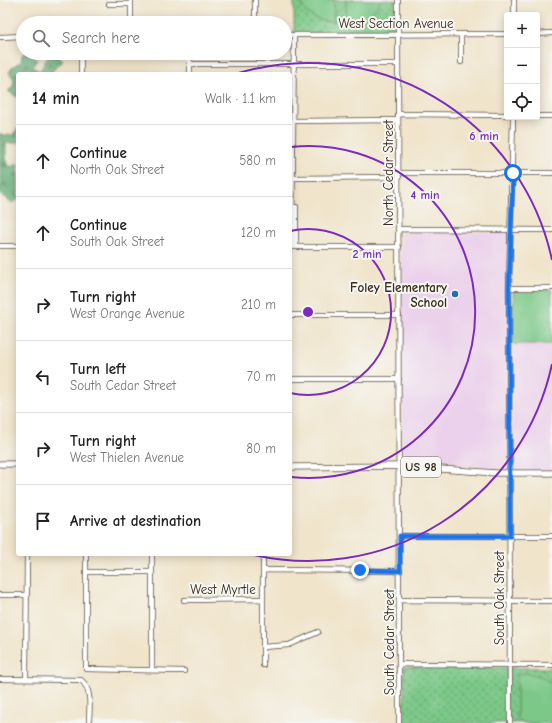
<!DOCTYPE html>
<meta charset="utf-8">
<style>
body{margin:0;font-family:"Comic Neue",sans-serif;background:#f2f2f2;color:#222}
.controls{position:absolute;right:12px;top:12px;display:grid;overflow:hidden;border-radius:4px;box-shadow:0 2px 10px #0003}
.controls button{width:36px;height:36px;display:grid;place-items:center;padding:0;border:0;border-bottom:1px solid #e0e0e0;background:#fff;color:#222;font:20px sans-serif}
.stop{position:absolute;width:12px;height:12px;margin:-9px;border:3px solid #1a73e8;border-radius:50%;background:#fff}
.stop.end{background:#1a73e8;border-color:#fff;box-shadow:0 1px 4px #0008}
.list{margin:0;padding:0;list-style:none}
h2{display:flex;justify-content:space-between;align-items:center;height:52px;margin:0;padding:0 16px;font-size:17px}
h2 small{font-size:13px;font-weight:400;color:#767676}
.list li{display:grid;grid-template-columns:26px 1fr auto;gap:12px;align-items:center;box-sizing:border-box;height:72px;padding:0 16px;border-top:1px solid #e0e0e0}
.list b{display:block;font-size:15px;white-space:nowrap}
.list p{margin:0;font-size:13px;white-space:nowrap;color:#767676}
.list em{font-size:13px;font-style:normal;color:#767676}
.icon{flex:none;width:22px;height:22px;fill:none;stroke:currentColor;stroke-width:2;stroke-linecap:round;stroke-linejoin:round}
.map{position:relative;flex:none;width:552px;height:723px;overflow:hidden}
.search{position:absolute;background:#fff;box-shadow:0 2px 10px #0003;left:16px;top:16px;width:276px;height:44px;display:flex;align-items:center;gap:10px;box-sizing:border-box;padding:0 14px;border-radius:22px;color:#767676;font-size:15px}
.panel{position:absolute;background:#fff;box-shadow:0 2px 10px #0003;left:16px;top:72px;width:276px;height:484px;border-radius:4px}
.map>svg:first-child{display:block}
</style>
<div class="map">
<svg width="552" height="723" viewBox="0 0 552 723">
<defs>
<pattern id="green-dots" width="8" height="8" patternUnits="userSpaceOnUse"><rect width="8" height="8" fill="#7bc888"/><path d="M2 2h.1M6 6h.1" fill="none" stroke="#66a36f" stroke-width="1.8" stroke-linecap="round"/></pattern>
<pattern id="forest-firs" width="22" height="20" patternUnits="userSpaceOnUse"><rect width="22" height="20" fill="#64ac74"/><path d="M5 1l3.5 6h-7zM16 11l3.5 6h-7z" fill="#548c5f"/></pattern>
</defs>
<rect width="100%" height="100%" fill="#f6f6f2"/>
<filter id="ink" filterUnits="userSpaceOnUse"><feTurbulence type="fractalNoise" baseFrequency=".025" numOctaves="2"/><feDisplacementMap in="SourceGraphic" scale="8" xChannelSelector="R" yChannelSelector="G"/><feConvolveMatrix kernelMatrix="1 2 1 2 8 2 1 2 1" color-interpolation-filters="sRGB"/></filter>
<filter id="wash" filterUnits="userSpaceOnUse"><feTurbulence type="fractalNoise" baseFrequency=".012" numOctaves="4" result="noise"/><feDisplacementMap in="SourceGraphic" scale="16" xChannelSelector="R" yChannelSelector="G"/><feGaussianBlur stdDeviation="0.9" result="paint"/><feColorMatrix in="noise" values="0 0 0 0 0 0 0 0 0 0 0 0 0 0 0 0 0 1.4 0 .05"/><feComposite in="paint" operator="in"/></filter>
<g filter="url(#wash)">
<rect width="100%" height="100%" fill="#f0e4ca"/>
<path fill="#ebd1eb" d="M401,232H510L508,469L403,462Z
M513,289L552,290V471H512Z"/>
<path fill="url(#green-dots)" stroke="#5b7953" d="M294,0H395V32L294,35Z
M404,667L552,668V723H404Z"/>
<path fill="url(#forest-firs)" stroke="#506b49" d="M24,53H34L37,60L32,67L40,71L50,53H55L63,61L53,70L52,74H18V98L8,91L13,86L14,79L9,73L12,67L21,62L22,55Z
M18,128V143H6V160L10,167L18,164V200L11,203L0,194V133L3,135H12Z"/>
<path fill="#7bc888" stroke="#5b7953" d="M299,0H334V21C318,23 305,15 299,0Z
M346,0H381C374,14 362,22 346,22Z
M513,289L552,290V344H513Z
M527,673L540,676L552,683V723H522L517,718V674Z"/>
</g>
<g filter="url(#ink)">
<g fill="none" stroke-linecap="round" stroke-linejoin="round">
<defs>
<path id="minor" d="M255,0V23
M398,0L399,723
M109,4H131
M514,15V0
M131,23V0
M537,34L552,33
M285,35L507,34
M0,37L23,36
M190,53V74
M461,62V34
M190,64H398
M81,74V53
M398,114L507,115
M537,116H552
M290,121L398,120
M399,173H552
M290,178L399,177
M296,207V247
M399,229L552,230
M0,246H18
M290,247H399
M292,247L294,35
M509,288H552
M290,315H399
M290,379H399
M400,536H552
M86,554V669L184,671
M152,554V670
M263,554V665
M263,570L400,571
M86,572H152
M0,595H27
M184,600L263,599
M400,600L552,601
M263,647L289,645L318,632
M400,664L552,665
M0,679L81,680C93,690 89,709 89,723
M26,679L27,554
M510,723L509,288L513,117"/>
<path id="major" d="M0,464H18
M290,467L399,466L496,473H552"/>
</defs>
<use href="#minor" stroke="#564638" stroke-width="6"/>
<use href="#major" stroke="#564638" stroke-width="7"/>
<use href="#minor" stroke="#fff" stroke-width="4.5"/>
<use href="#major" stroke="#fff" stroke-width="5.5"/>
</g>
</g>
<g fill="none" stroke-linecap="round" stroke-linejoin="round" filter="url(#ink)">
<path stroke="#1a73e8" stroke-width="5" d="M360,570L400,571V536H510L509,288L513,173"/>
</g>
<g fill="none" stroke="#7b2cbf" stroke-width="2">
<path d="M290 231A83 83 0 1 1 290 393"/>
<path d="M291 147A166 166 0 1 1 291 477"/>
<path d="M552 364A249 249 0 0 1 250 554M235 74A249 249 0 0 1 552 260"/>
</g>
<circle fill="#1f6fb2" stroke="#f6f6f2" stroke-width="1.5" cx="455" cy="294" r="4"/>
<g text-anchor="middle" stroke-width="4" stroke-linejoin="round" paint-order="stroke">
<rect fill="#f6f6f2" stroke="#73675e" stroke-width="1" x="401" y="457" width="40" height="20" rx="3"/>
<g font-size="12" font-weight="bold" fill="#3b2a1e">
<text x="421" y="471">US 98</text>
</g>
<g font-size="13" fill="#3b2a1e" stroke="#f6f6f2">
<text x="396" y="28">West Section Avenue</text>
<text transform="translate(388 173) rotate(-90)" y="5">North Cedar Street</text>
<text x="223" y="594">West Myrtle</text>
<text transform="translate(499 598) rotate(-90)" y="5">South Oak Street</text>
<text transform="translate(389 642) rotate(-90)" y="5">South Cedar Street</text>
</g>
<g font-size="13" font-weight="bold" fill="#3b2a1e" stroke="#f6f6f2" text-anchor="end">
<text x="447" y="292">Foley Elementary<tspan x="447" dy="15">School</tspan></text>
</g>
</g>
<circle cx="308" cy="312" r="6" fill="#7b2cbf" stroke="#f6f6f2" stroke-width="2"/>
<g font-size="12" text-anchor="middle" font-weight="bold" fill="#7b2cbf" stroke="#f6f6f2" stroke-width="4" stroke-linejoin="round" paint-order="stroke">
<text x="484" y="140">6 min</text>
<text x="425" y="199">4 min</text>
<text x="367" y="258">2 min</text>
</g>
</svg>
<div class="controls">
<button>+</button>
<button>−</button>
<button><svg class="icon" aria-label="locate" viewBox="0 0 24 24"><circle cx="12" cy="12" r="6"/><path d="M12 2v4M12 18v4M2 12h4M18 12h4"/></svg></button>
</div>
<div class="stop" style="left:513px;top:173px"></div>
<div class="stop end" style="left:360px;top:570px"></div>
<div class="search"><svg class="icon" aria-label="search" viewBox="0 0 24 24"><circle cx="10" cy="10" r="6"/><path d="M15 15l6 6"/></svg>Search here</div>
<section class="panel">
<h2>14 min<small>Walk · 1.1 km</small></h2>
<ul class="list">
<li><svg class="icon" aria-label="ahead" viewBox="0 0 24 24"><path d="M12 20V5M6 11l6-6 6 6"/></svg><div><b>Continue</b><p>North Oak Street</p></div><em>580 m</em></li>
<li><svg class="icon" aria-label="ahead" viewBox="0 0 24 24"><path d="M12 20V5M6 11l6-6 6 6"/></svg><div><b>Continue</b><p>South Oak Street</p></div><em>120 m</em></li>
<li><svg class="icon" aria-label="right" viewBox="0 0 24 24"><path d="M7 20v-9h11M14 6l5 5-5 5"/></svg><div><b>Turn right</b><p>West Orange Avenue</p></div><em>210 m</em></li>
<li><svg class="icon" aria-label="left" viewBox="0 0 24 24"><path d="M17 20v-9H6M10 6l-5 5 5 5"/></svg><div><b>Turn left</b><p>South Cedar Street</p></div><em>70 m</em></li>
<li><svg class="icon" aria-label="right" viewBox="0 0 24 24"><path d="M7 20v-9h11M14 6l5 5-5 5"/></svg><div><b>Turn right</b><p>West Thielen Avenue</p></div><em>80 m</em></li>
<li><svg class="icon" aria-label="arrive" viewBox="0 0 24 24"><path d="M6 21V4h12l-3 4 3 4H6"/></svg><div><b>Arrive at destination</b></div></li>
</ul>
</section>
</div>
